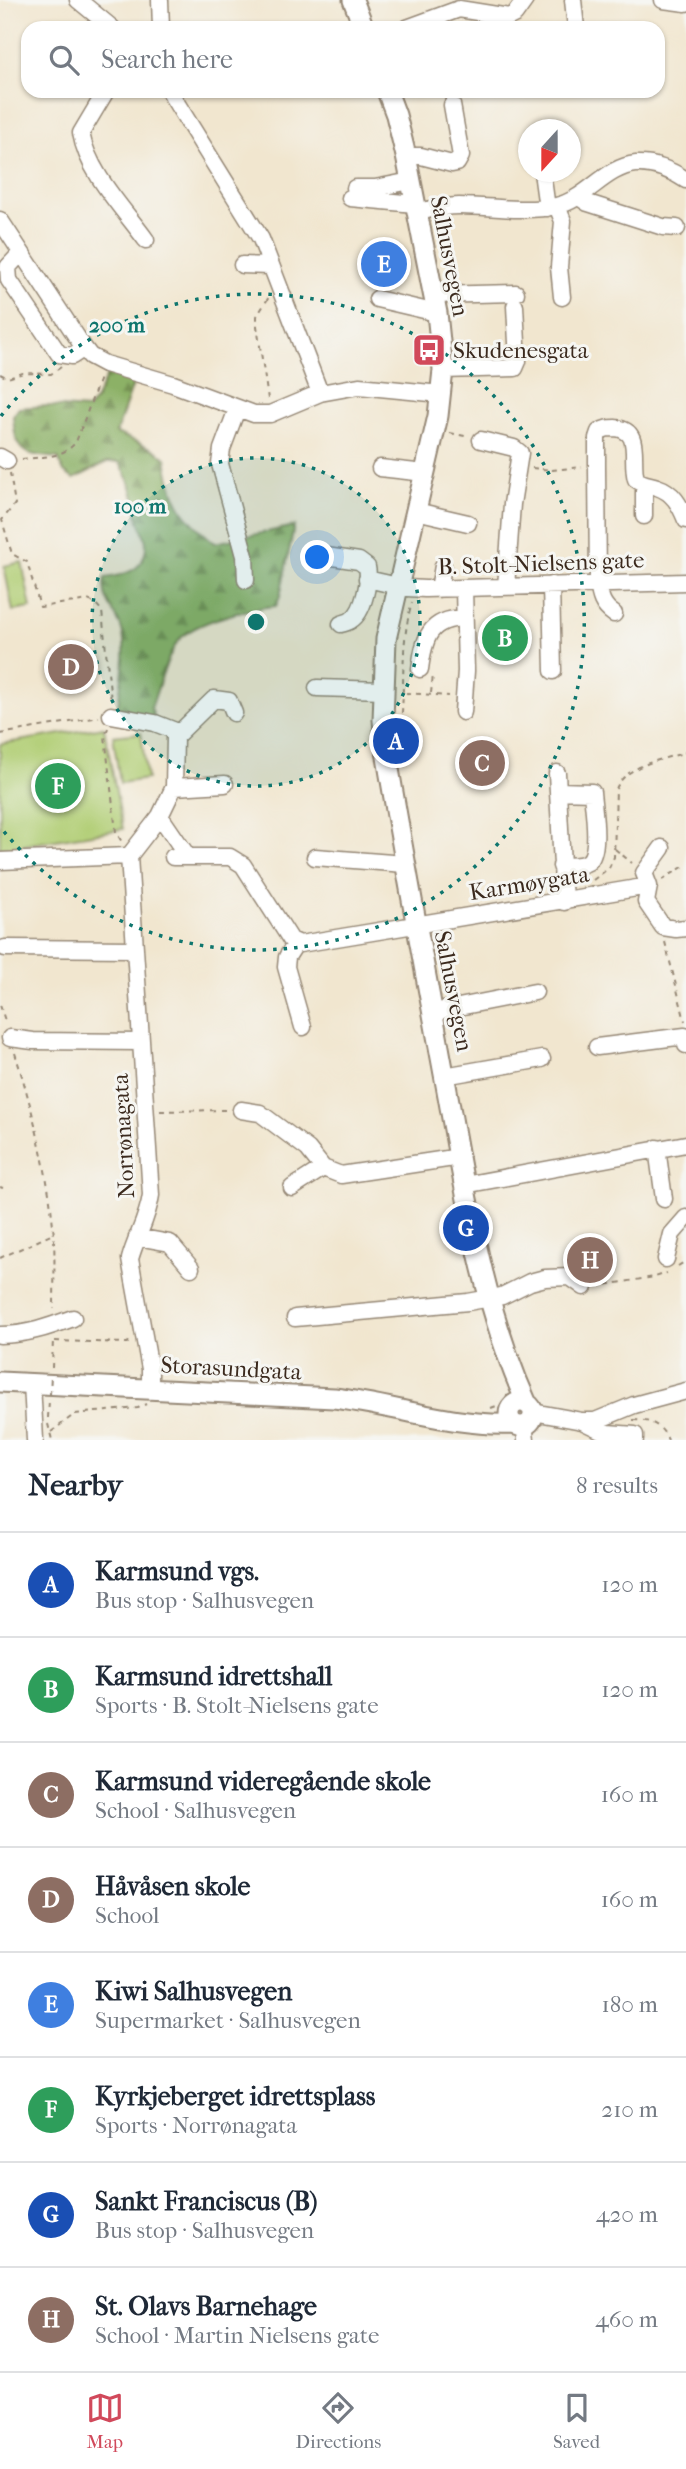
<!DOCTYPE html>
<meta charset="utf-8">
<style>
body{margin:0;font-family:"IM FELL French Canon",serif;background:#f2f2f3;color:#1f2937}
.compass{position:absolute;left:518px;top:119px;width:63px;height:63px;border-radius:50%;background:#fff;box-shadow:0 2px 5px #0004;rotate:201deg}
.you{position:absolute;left:318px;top:558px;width:24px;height:24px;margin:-18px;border:5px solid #fff;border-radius:50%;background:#1a73e8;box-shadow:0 0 0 10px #1a73e833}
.badge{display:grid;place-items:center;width:46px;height:46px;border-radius:50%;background:#d1495b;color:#fff;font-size:23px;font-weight:700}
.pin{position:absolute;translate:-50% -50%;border:4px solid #fff;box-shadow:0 2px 7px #0006}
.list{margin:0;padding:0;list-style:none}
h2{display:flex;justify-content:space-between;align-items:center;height:91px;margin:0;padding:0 28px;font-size:30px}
h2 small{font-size:23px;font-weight:400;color:#747a83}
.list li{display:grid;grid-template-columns:46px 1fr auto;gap:21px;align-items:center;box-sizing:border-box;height:105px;padding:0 28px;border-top:2px solid #e0e1e3}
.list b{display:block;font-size:26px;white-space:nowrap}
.list p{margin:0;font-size:23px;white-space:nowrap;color:#747a83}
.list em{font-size:23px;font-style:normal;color:#747a83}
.icon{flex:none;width:38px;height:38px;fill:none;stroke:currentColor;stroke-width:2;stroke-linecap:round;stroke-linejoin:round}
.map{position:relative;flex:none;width:686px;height:1440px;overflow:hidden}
.search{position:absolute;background:#fff;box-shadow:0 2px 5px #0004;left:21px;right:21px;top:21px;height:77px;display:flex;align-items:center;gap:18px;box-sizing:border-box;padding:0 24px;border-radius:21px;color:#747a83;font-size:26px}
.sheet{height:931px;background:#fff}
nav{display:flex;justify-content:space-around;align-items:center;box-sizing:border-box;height:98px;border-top:2px solid #e0e1e3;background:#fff;font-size:19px;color:#747a83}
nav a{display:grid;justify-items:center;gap:4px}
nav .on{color:#d1495b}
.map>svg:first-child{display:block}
</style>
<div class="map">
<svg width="686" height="1440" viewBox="0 0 686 1440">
<defs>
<pattern id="forest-firs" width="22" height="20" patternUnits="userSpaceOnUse" patternTransform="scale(1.75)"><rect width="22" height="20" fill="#8cb166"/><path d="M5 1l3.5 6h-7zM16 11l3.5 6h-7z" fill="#749053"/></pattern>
</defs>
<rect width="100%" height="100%" fill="#f6f6f2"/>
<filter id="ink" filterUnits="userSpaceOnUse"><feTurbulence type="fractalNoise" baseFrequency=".0143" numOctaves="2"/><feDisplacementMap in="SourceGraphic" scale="14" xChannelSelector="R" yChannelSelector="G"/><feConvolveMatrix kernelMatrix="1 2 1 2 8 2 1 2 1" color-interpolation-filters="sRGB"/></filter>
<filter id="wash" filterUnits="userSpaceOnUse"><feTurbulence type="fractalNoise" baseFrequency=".00686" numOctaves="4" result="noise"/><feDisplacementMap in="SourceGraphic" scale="28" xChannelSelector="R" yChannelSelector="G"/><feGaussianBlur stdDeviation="1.57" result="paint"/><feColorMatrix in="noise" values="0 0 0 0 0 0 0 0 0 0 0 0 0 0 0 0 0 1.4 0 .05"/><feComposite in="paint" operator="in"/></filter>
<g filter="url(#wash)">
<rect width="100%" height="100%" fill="#f1e6cf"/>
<path fill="url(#forest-firs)" stroke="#646e42" stroke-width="2" d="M113,362L136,376L116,433L153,449L166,458C172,501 182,516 215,543L294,526L280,597L276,606C252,608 193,621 178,641C166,658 158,689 151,708L155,720L117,718C118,691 129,655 122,630C117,613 100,598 105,578C126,575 146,570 146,544C146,536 140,526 138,518C133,494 133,484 119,462H107L74,479L64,472L58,458C21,454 16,454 13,416L19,408L47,406L87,409L95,401Z"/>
<path fill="#b1ce74" stroke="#767c49" stroke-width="2" d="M22,562L31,608L13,611L4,566Z
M104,727L123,829L0,849V744Z
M141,733L147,779L120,783L113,736Z"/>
</g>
<g filter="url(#ink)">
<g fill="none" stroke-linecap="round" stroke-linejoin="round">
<defs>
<path id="minor" d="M78,0L112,28
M160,0L161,28
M573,0L576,28
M663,0L686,3
M407,28L459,9L509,17L515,14L525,0
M106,91L81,133C88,173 123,208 146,240
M169,91L261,239L320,393
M406,156H421L452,164L457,163L461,156L452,105
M542,172L547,208
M355,188H375L411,181
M579,197L588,203L663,227L677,228
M350,198L415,204
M557,206L563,221L559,267L562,297
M417,212C431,209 445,206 459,206C492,206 524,213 556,206C586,200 605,167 636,164C654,163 671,170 686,180
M0,220L84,348L90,356L105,364L173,384L254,414H270L320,393L359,386L441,394
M21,253L8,267L9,280L59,354L72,356L84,348
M242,265L270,266
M433,295L516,293
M377,299L437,313
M443,370L515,368L518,361L515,306
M237,409L222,449L220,464L245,556L246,580
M481,440L514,448L520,453L512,504L506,587
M0,457L7,461
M380,468L425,473
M644,484V516
M416,511L468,523
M326,556L359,561L367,567C370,580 364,612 351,620C349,622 344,623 341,624
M367,579L407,588L425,589L686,582
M551,585L553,671
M439,589L443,566
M614,614C602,606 600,597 598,583L597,467V438L599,432C605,428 608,428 615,428C643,430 630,460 636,479C643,485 649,484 657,487C673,492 680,505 686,520
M420,669C424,638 429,619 464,618
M317,688L384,690
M463,712L466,671L464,588
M111,715L155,723L178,732
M557,773L564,902
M174,787L225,784
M558,791L592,792C593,807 601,852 588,862C580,867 570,865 561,866
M160,816L174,787L175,737L214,699L229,701L234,713
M662,848L644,873L649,886L646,902L663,927L676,929L686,928
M129,856L151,1195C148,1218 136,1237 130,1259L150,1369V1389
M173,857H230L243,865L291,940L300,944L649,886
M315,857L405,864
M0,861L129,856L160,816L188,857
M296,943L287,957L286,967L303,1027
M5,948L135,949
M433,1012L535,992
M10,1038L33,1041L140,1042
M597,1047L685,1036L686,1045
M444,1076L542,1059
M241,1110L260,1113L308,1149L323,1168L341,1175L460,1157
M657,1148L664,1199
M464,1185L686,1144
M292,1188L323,1168
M137,1237L170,1243L191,1268
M666,1259L672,1234L686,1218
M295,1318L468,1302L502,1296L530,1282L545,1278L570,1277L584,1287
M0,1335C26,1335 49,1327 73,1318
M32,1383L35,1440
M533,1412L582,1421H595L634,1405L686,1391
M582,1421L607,1433L635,1435V1440
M524,1425L526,1440"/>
<path id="major" d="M353,0L364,28
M387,91L396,115L406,156L437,313L443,370L438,416L386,639L383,720L386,751C405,866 427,981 448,1096C467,1201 483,1306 527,1404
M0,1382L334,1398C394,1405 452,1427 514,1424
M509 1414a12 12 0 1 1 24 0a12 12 0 1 1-24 0Z"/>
</defs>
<use href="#minor" stroke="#968876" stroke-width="19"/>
<use href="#major" stroke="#968876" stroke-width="23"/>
<path stroke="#968876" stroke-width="2" stroke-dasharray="5 5" stroke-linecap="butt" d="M0,374L8,378L23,373L51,374L61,367
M268,399L257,326V316L269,297
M450,433L469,437
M22,459C42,457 63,458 76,442L100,378
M532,468L552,470L582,467
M10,473L15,504L2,520L12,554L27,562L40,607L88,600L95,603L102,611L111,701
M406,693L449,696
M431,693L433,675
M108,728L105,736L116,832L122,842
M400,733C406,690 399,645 412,603
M0,734L99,717
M615,849L632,863
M593,880L609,868L614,857L616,789C626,764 663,760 686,752
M662,880L686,865
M665,942L685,1021
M0,1005L6,1024
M15,1053C33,1111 50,1178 54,1238C55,1262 54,1286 54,1309
M160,1111L228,1110
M0,1187L3,1188
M0,1258L53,1234
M678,1266L686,1261
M597,1286L655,1277L667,1273
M55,1341L128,1343L130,1338
M52,1368L53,1339
M491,1408L504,1403L507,1395
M48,1418L49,1400
M633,1420C650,1420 661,1424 668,1440
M48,1424L52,1440
M51,1432L75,1414L138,1408L146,1404"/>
<use href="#minor" stroke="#fff" stroke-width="16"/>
<use href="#major" stroke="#fff" stroke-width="19"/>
<path stroke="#968876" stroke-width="2" stroke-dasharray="5 5" stroke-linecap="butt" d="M50,1394L51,1375"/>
</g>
</g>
<circle cx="256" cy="622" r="164" fill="#0f766e" fill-opacity=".12"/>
<g fill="none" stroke="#0f766e" stroke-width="3.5" stroke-dasharray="3.5 7">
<circle cx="256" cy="622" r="164"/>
<path d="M1 416A328 328 0 1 1 1 828"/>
</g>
<defs>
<symbol id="bus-square" viewBox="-11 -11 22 22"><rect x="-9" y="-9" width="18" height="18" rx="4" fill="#d1495b" stroke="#f6f6f2"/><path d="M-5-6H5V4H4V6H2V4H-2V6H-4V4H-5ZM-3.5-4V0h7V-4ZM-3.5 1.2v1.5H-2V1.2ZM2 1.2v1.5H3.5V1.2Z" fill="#fff"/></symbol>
</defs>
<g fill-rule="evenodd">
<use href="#bus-square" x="410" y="331" width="38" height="38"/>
</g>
<g text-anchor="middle" stroke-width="6" stroke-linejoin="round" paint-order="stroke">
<g font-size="23" fill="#3b2a1e" stroke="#f6f6f2">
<text transform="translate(450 256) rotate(79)" y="8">Salhusvegen</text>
<text transform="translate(541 563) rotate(-2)" y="8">B. Stolt-Nielsens gate</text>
<text transform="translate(529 883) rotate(-9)" y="8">Karmøygata</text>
<text transform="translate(454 991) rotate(79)" y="8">Salhusvegen</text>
<text transform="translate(123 1136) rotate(-93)" y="8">Norrønagata</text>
<text transform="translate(231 1368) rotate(3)" y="8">Storasundgata</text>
</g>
<g font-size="23" fill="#3b2a1e" stroke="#f6f6f2" text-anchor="start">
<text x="453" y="358">Skudenesgata</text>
</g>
</g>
<circle cx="256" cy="622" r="10" fill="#0f766e" stroke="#f6f6f2" stroke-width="3.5"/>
<g font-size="21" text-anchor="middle" font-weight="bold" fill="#0f766e" stroke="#f6f6f2" stroke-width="6" stroke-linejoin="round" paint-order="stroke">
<text x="117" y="332">200 m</text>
<text x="140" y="513">100 m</text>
</g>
</svg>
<svg class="compass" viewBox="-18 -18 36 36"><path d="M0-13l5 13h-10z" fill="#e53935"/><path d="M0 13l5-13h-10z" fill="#747a83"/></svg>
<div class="you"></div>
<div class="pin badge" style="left:396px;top:741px;background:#1a4fb4">A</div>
<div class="pin badge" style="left:505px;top:638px;background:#2e9e5b">B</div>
<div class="pin badge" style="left:482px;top:763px;background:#8d6e63">C</div>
<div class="pin badge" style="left:71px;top:667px;background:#8d6e63">D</div>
<div class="pin badge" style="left:384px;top:264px;background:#3f7fe0">E</div>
<div class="pin badge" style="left:58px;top:786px;background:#2e9e5b">F</div>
<div class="pin badge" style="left:466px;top:1228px;background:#1a4fb4">G</div>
<div class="pin badge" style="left:590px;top:1260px;background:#8d6e63">H</div>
<div class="search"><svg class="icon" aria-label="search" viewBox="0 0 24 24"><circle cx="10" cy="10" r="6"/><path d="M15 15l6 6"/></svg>Search here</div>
</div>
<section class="sheet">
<h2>Nearby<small>8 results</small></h2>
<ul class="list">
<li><span class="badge" style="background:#1a4fb4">A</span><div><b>Karmsund vgs.</b><p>Bus stop · Salhusvegen</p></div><em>120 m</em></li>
<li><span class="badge" style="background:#2e9e5b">B</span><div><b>Karmsund idrettshall</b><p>Sports · B. Stolt-Nielsens gate</p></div><em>120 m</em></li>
<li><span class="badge" style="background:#8d6e63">C</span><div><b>Karmsund videregående skole</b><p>School · Salhusvegen</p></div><em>160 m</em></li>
<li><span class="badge" style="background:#8d6e63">D</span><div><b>Håvåsen skole</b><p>School</p></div><em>160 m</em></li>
<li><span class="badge" style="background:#3f7fe0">E</span><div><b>Kiwi Salhusvegen</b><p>Supermarket · Salhusvegen</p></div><em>180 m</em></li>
<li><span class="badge" style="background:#2e9e5b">F</span><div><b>Kyrkjeberget idrettsplass</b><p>Sports · Norrønagata</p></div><em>210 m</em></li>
<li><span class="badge" style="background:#1a4fb4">G</span><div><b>Sankt Franciscus (B)</b><p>Bus stop · Salhusvegen</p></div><em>420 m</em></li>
<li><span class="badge" style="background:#8d6e63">H</span><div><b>St. Olavs Barnehage</b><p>School · Martin Nielsens gate</p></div><em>460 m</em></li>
</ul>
</section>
<nav>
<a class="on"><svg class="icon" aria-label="map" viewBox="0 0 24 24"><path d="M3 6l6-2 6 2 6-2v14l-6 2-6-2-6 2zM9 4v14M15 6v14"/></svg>Map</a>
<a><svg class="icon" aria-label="directions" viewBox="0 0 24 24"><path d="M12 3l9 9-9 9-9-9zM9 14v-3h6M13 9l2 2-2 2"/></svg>Directions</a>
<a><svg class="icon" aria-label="saved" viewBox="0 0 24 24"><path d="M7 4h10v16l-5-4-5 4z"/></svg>Saved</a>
</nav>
